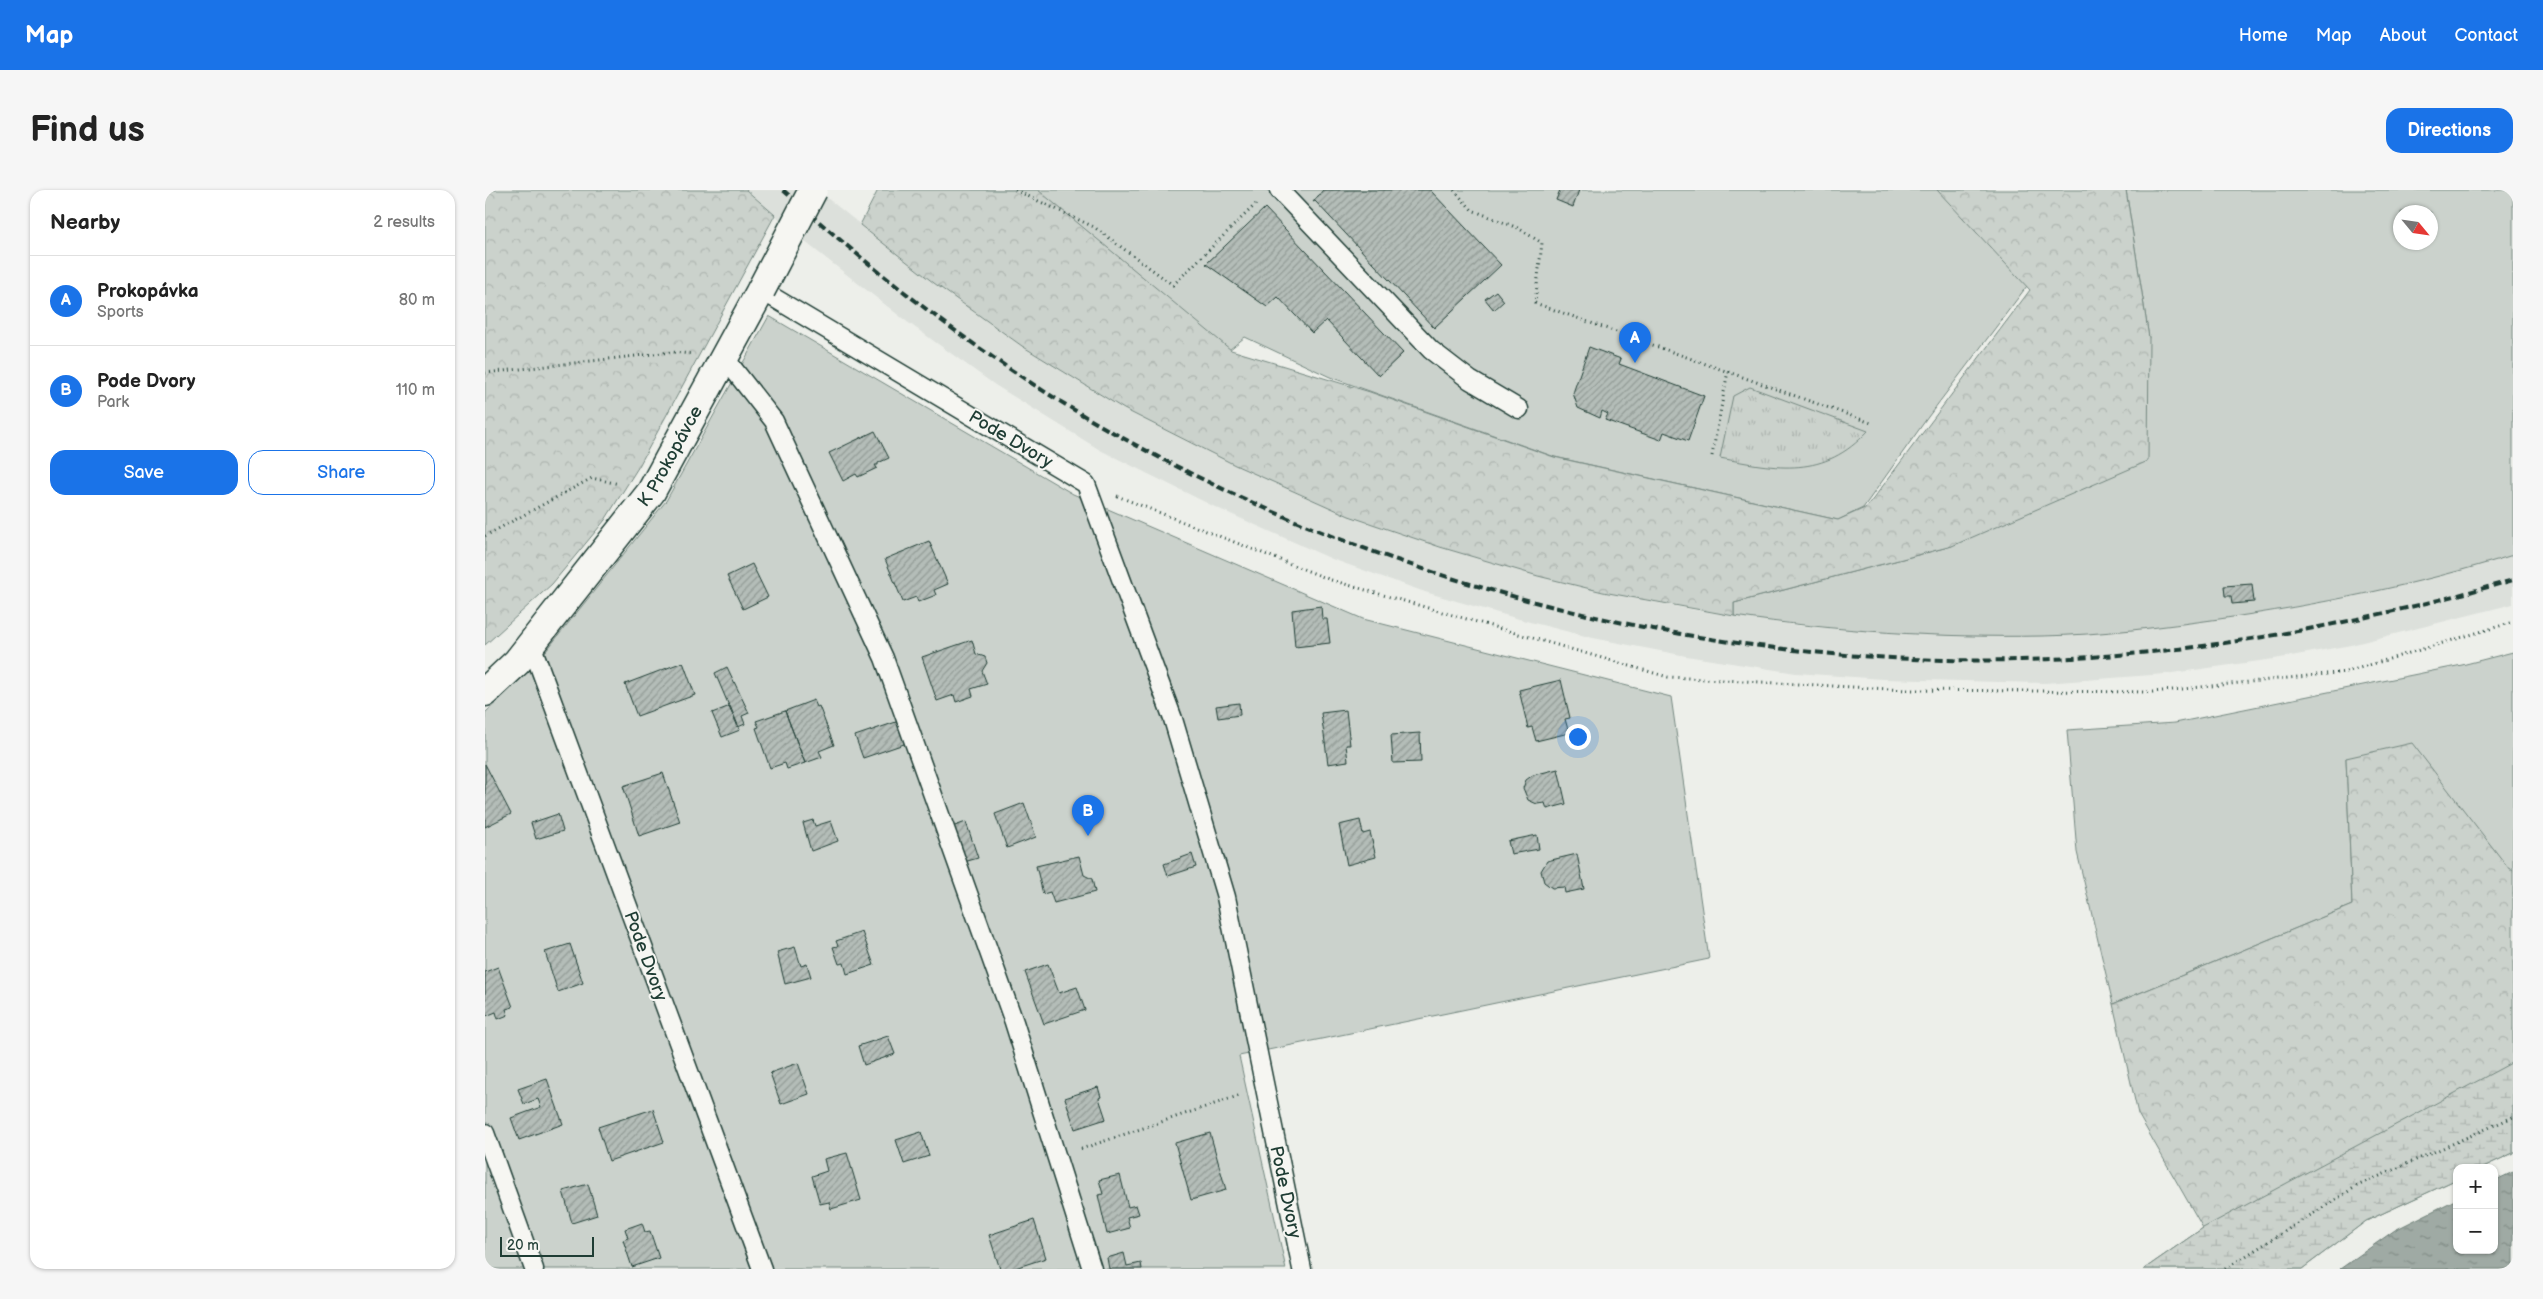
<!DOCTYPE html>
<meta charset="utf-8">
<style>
body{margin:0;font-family:"Balsamiq Sans",sans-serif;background:#f6f6f6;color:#222}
.controls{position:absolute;right:15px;bottom:15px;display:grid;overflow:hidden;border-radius:10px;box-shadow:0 1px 4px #0004}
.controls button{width:45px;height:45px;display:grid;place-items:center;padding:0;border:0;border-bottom:1px solid #e0e0e0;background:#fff;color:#222;font:25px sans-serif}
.compass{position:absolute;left:1908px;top:15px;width:45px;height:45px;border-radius:50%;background:#fff;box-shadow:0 1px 4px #0004;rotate:119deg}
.scale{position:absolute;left:15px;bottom:12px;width:94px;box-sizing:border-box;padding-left:5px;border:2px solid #1f3d34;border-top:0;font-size:14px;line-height:18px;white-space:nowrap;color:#1f3d34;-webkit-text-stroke:4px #f6f6f2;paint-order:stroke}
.you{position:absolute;left:1092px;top:546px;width:18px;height:18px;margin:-12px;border:4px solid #fff;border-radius:50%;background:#1a73e8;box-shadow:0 0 0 8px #1a73e833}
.badge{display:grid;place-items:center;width:32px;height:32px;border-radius:50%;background:#1a73e8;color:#fff;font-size:16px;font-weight:700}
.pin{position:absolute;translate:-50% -41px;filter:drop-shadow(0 1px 2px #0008)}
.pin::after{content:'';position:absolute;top:26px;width:18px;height:15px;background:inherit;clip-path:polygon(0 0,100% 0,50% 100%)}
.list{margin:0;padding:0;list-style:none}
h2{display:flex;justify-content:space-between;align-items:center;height:65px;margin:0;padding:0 20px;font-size:21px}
h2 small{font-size:16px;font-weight:400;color:#767676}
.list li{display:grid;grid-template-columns:32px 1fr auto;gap:15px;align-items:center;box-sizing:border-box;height:90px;padding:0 20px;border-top:1px solid #e0e0e0}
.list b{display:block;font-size:19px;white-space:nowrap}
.list p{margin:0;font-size:16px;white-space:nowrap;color:#767676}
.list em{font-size:16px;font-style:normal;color:#767676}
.actions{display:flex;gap:10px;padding:15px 20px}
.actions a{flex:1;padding:11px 0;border:1px solid #1a73e8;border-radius:15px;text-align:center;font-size:18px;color:#1a73e8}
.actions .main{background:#1a73e8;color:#fff}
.map{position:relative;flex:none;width:2028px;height:1079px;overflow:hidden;border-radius:15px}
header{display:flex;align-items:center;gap:30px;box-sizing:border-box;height:70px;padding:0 25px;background:#1a73e8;color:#fff}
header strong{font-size:24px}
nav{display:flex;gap:28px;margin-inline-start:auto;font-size:18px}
.intro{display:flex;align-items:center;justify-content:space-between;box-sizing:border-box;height:120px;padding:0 30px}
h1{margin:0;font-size:35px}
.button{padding:12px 22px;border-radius:15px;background:#1a73e8;color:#fff;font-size:18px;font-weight:700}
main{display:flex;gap:30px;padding:0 30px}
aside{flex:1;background:#fff;border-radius:15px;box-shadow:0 1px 4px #0004}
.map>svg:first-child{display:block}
</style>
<header>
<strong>Map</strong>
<nav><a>Home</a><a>Map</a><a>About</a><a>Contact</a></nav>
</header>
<div class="intro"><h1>Find us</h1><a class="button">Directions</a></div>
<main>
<aside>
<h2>Nearby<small>2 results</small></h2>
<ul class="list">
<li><span class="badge">A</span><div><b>Prokopávka</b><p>Sports</p></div><em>80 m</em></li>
<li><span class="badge">B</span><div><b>Pode Dvory</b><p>Park</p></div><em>110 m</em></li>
</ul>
<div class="actions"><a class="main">Save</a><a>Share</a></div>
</aside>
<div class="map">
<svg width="2028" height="1079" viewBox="0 0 2028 1079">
<defs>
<pattern id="forest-crowns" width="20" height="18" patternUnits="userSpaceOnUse" patternTransform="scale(1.25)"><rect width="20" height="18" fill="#cbd2cc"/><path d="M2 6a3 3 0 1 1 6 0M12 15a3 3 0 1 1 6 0" fill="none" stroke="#aeb5b0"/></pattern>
<pattern id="wetland-marsh" width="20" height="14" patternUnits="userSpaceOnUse" patternTransform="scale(1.25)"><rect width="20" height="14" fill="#cbd2cc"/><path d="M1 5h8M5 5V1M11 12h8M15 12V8" fill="none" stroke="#aeb5b0"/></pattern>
<pattern id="park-tufts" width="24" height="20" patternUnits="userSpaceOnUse" patternTransform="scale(1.25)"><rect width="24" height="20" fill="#cbd2cc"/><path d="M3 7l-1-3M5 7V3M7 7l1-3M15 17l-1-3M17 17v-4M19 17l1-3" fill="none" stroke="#aeb5b0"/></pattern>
<pattern id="water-ripples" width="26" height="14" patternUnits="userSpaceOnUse" patternTransform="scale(1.25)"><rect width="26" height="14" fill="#9faaa4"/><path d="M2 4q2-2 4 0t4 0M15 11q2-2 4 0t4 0" fill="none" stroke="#818c86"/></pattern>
<pattern id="building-hatch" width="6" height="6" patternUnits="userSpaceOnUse" patternTransform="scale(1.25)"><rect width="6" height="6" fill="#b4bdb8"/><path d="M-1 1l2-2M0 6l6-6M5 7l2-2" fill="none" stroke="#929b96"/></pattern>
</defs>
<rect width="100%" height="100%" fill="#edefea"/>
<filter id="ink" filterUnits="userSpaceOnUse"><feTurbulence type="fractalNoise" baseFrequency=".02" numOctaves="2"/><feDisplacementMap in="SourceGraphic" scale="10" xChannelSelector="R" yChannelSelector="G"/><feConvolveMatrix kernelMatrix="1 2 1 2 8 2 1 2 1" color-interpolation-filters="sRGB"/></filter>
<g filter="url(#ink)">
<path fill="#dce0db" d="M261,0H332L449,93L537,156L639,219L750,275L864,326L955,357L1053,386L1118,402L1210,420L1316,436L1401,442L1558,446L1675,437L1782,422L1857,409L2028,365V414L1866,455L1789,469L1680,484L1560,493L1398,489L1311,483L1201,466L1108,448L1041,431L940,402L847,369L730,317L615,260L510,195L421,131L324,55Z"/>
<path fill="#cbd2cc" stroke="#758880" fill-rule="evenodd" d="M487,0H1477L1548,88L1443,227L1378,318L1353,330L1070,267L845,187L760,147L744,160Z
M1641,0H2028V365C1932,395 1833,415 1734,429C1676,437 1616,445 1557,446C1454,448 1351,441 1249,426V413L1467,356L1664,148ZM1916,22H1946V52H1916Z
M284,126L588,304L878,429L1186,507L1224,769L754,866L801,1079H0V523L49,476L181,311Z
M2028,462V680L1861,568L1867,715L1628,814L1592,662L1582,540L1690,533L1977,475Z"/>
<path fill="url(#forest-crowns)" stroke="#758880" d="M0,0H261L290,25L154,276L120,330L67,394L0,455Z
M393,0H553L746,160L885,202L1069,267L1353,330L1382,317L1545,100L1452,0H1641L1664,148L1663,271L1467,356L1249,413V426L1118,402L1053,386L955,357L864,326L750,275L639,219L537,156L449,93L375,35Z
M1927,553L2025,680H2028V963L1996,978H1972V989L1881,1031L1817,1079H1659L1718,1038L1653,924L1628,814L1867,715L1861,568Z"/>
<path fill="url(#wetland-marsh)" stroke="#758880" d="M2028,872V963L1996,978H1972V989L1881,1031L1817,1079H1659L1718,1038Z"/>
<path fill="url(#park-tufts)" stroke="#758880" d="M1265,197L1383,241C1339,289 1292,279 1235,268L1248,206Z"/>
<path fill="url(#water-ripples)" stroke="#6c7e77" d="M2028,982V1079H1855L1910,1040L1972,1009V1060H2009V991Z"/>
<path fill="url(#building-hatch)" stroke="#1f3d34" d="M838,0H945L1016,75L949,138L830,11L828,12Z
M1075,0H1094L1088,17L1071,10Z
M780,18L918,163L894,186L841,130L827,143L793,107L782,117L721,74Z
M1011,101L1019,111L1009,120L1000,109Z
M1104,157L1136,169L1134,174L1219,206L1203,251L1179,242L1176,250L1120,230L1123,224L1117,221L1115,228L1093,218L1088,203Z
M390,241L404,268L393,273V275H390L392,278L373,287L371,284L358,291L344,263Z
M444,351L463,394L449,400L451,405L433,412L431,407L418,412L400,369Z
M267,374L283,407L258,419L242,386Z
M1767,394L1769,412L1747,414L1746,406H1740L1739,396Z
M836,416L837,429H842L845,453L810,457L807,420Z
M487,450L491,464L500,467L502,473L497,481L502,494L486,499L488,506L471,512L469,505L452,511L437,467Z
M198,472L210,505L152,526L140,494Z
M242,477L264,523L257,526L260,534L253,537L230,483Z
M1076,490L1085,528L1080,529L1084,543L1051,551L1047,537L1043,538L1034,500Z
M329,510L332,517L334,516L349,555L334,561L337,567L320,573L300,521Z
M754,513L755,525L733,528L731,516Z
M245,516L255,540L237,547L227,523Z
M861,520L865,555H861L863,571L843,574L836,523Z
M300,521L320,573L302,579L300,573L285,578L271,538L274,537L271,531Z
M414,531L422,553L378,568L370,546Z
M935,543L936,572L908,573L906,545Z
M0,574L26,624L0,637Z
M1073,579L1081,614L1062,619L1060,613L1052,614L1043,610L1038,598L1041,590L1048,585Z
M178,583L195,632L154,646L138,596Z
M539,613L551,647L522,658L510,624Z
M73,624L78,641L51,649L46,633Z
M328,630L330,636L346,631L353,651L326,661L318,633Z
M875,630L878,644L885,642L891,667L862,675L854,635Z
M481,632L493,668L479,672L467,637Z
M1052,645L1054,659L1026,664L1023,651Z
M707,664L711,677L683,686L679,674Z
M1092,664L1099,699L1080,703L1079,697L1067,698L1059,692L1056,681L1062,671Z
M594,666L599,685L607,689L610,702L569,713L565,702L558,704L551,676Z
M377,742L389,775L362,784L359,773L354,774L348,757L353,756L351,751Z
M85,754L98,793L73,802L60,762Z
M310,757L316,776L322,774L326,787L300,794L292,762Z
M563,774L574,803L592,797L600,820L559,834L540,782Z
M13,777L28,817L21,819L23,825L13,829L11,822L1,826L0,824V782Z
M403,846L410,864L379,875L373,856Z
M313,873L324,904L296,914L285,883Z
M62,889L78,934L34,950L26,928L56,917L53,909L39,914L33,899Z
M613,897L616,907L614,908L621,929L590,939L580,908Z
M168,919L179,952L124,971L113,937Z
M436,942L444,966L419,974L411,950Z
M725,943L741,1000L706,1010L690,953Z
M362,963L376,1010L346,1019L344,1012L335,1014L327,986L342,981L339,969Z
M635,985L643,1017L651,1015L654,1024L642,1027L645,1038L622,1044L613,1005L618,1004L614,990Z
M103,994L112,1025L87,1033L78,1001Z
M549,1030L561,1068L527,1079H515L504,1045Z
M157,1033L160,1042L165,1041L174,1068L147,1077L138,1050L143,1048L140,1039Z
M639,1063L642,1076L656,1073L657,1079H624L622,1068Z"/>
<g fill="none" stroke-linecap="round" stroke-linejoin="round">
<defs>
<path id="lane" d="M794,0L946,160L985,190L1034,219
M276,100L601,294L688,529L741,707L817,1079
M239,167L289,231L399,468L529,832L607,1079
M46,454L277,1079
M0,943L49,1079"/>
<g id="street">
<path id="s1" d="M0,502L32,472L166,302L276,100"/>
</g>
</defs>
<use href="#lane" stroke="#1f3d34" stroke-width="21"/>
<use href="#street" stroke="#1f3d34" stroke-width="31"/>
<path stroke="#1f3d34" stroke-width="3" stroke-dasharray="1 4" stroke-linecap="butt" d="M530,0L609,37L688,95L773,12
M969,0L987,20L1033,38L1057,53L1050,113L1389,234
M0,183L186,162L208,164
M1227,266L1243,181
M632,306L846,390L1183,487L1423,500L1668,502L1861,482L2028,432
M0,346L107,288L134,294
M596,959L756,905
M1740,1079L1872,996L2028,927"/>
<use href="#lane" stroke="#f6f6f2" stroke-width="18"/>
<use href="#street" stroke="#f6f6f2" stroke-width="28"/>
<path stroke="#1f3d34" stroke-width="4" stroke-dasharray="8 4" stroke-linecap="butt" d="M298,0C397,89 504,172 620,238C912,403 1253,486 1588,468C1738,460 1884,431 2028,390"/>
<defs>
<path id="street-bridge" d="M276,100L328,0"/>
</defs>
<use href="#street-bridge" stroke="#1f3d34" stroke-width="31" stroke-linecap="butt"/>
<use href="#street-bridge" stroke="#f6f6f2" stroke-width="28"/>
</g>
</g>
<g text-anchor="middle" stroke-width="4" stroke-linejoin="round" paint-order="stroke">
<g font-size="18" fill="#1f3d34" stroke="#f6f6f2">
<text transform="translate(526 249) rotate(31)" y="6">Pode Dvory</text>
<text dy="6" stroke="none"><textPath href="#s1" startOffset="301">K Prokopávce</textPath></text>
<text transform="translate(161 766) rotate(70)" y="6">Pode Dvory</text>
<text transform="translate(801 1002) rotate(78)" y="6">Pode Dvory</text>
</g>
</g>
</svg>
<div class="controls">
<button>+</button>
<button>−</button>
</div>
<svg class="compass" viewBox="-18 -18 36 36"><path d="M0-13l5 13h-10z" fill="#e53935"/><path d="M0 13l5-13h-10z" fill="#767676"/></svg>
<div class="scale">20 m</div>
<div class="you"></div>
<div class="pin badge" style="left:1150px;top:173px">A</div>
<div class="pin badge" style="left:603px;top:646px">B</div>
</div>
</main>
